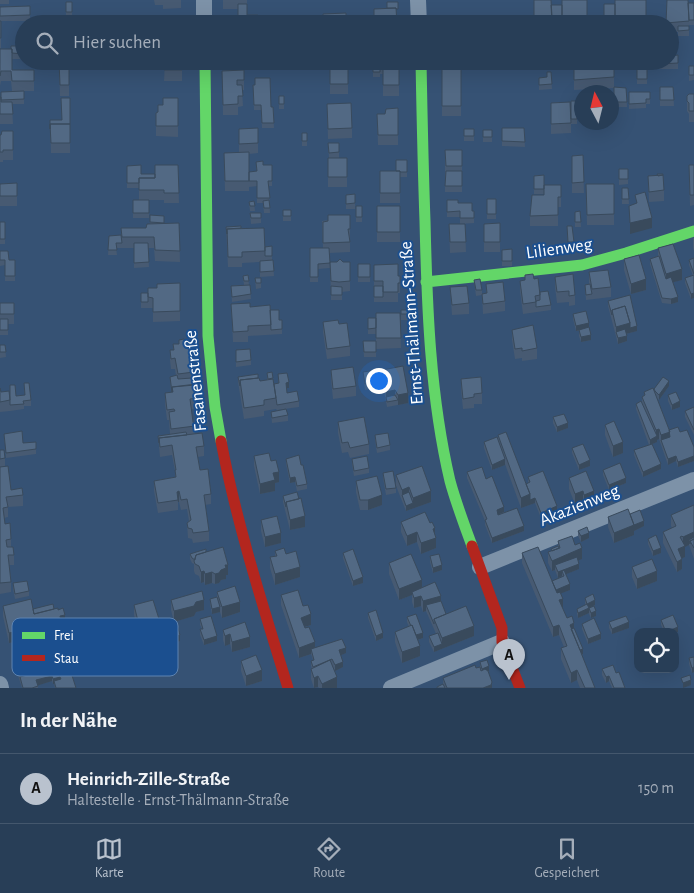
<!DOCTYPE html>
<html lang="de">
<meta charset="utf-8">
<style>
body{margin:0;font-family:"Alegreya Sans",sans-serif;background:#344961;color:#f1f3f6}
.controls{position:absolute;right:15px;bottom:15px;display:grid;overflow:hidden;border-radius:10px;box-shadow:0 5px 20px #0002}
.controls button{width:45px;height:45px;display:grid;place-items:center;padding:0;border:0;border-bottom:1px solid #44576d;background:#283e57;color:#f1f3f6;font:25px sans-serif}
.compass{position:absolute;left:574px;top:85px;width:45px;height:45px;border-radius:50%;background:#283e57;box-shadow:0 5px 20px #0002;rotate:353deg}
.you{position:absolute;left:378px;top:380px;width:18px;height:18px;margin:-12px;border:4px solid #fff;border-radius:50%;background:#1a73e8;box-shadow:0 0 0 8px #1a73e833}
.badge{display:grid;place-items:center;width:32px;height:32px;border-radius:50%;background:#b9c2ce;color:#111;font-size:16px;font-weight:700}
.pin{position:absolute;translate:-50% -41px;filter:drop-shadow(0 1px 2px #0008)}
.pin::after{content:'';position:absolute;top:26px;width:18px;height:15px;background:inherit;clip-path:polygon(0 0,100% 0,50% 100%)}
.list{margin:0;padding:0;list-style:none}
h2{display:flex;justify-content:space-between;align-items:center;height:65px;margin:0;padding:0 20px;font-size:21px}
h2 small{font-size:16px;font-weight:400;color:#a5aeba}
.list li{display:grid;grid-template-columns:32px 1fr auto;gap:15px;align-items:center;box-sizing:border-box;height:70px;padding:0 20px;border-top:1px solid #44576d}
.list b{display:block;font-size:19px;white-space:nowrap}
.list p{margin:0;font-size:16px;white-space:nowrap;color:#a5aeba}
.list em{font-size:16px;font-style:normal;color:#a5aeba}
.icon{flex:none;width:28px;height:28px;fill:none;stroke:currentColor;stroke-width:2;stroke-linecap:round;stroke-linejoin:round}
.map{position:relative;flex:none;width:694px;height:688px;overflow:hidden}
.search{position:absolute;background:#283e57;box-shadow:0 5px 20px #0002;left:15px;right:15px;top:15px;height:55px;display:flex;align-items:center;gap:12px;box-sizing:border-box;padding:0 18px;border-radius:28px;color:#a5aeba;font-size:19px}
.sheet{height:135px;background:#283e57}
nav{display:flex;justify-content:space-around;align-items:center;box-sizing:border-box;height:70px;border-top:1px solid #44576d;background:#283e57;font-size:14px;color:#a5aeba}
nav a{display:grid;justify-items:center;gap:2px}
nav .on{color:#b9c2ce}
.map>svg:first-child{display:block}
</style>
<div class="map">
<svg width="694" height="688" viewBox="0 0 694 688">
<rect width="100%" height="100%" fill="#365274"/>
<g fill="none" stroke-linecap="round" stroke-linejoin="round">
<path stroke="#7d92a8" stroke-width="16" d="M204,0V24
M418,0L419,24
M480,567L694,480
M0,684L1,688
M391,688L502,642"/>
<path stroke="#63d668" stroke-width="11" d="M205,61L208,336L215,407L221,441
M421,61C422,114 423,167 425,221C427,308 430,396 450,481C456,503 464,524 472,546
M426,282L582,265L626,253L694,231"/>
<path stroke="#b3261e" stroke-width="11" d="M221,441C237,525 263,606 288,688
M472,546L502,628V642L520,688"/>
</g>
<path fill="#475a72" d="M0,0V7L30,6V21H1V48H0Z
M0,0H9V4H0Z
M154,0H181V8L163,9V5H155Z
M223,0H247V15H258V24H223L238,21V9H223Z
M534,0L551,5H562V24H534Z
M646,0V24H604L615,4Z
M667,0L688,3H694V25H689V36H678V32L670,33V24H666Z
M66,2H72V18H69L66,16Z
M24,46V59H12V70H34V91H24V104H12L13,124H0V97L12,91L11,81H1L0,86V59L11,49Z
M59,61H69V96H60Z
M165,61H182V81H164Z
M237,61H252V70H244V90H242L243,106L238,107V115H223L222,71L237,70Z
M309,61H316V70H310Z
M330,61H348V94H330Z
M373,61L387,68H399V96H383V74H380V77H373Z
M442,61H461V116H442Z
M637,61H647V84H637Z
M658,61L678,63V69H658Z
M574,64H614V88H626L627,107H614V88L574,90Z
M689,66H694V80L689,81Z
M551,72L552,89L539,90V78L547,77Z
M253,85H255L271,107H273L274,128H262L261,110H254Z
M660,87H673L674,106H660Z
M629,92H650V104H646V108L629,109Z
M694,94V122H689V114L687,111V96Z
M279,96H284V109H279Z
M70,98V153H51L50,120H62Z
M178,98V137L156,136V113L158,112L163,105Z
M582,101V112L577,113V124H571V133L551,134V103L571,117Z
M327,104L352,128V138L328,139Z
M398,108V145H378L377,114H385Z
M258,128V153L249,154V172L256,171L263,165H272V186H269L270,213H264L263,203H257V186L249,187V185V191H225L224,153H239V129Z
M502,128H524L525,147L502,146Z
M464,129H474V141H464Z
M483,130H492V142H483Z
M13,131V160H3V162H0V135Z
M302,133H307V146H302Z
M328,143L339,152V158H329Z
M445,150H462V192H445Z
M583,155L584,193H572V156Z
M328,158H347V187H328Z
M407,160V177H400V203H380V171H396Z
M178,165L179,203H164V200H149V218H133V200H139V188H127V166L141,174H155Z
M689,165H694V205L690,206Z
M619,169H628V184L619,185Z
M534,176L545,185H561V207H558V226H530V216L544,194H534Z
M648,176L664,190V201L649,202Z
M17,183V206H0V184Z
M586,184H614V225H587Z
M622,188H628L629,204H622Z
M355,194V209H346V195Z
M487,199H496V219H487Z
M447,200L458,203L472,211H474V223L460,224V217H447Z
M254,201L255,211H250L249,202Z
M356,206H362V222H356Z
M377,206H400V242H377Z
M283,210H291V221H283Z
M580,211L581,227H575V212Z
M250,213H261V223L251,224Z
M150,215L164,223H179L180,262L155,261L154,248H148L149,267L134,268V248H116L117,255H108L109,236L121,235V228H146L150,223Z
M350,215V252L329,253L330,268L318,269V282H310V248H323L322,221L328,220Z
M0,222H5V244H0Z
M500,223V252H484V224Z
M449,224H465L466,252L450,253Z
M567,226L574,242V247H568Z
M226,227L241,228L265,247L272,246V260H273L274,276L260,277V262L242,263V267H228Z
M693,238H694V251L693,248Z
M658,248L682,280L673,282L678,302L671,304L662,303L650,264V259L658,256Z
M502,250L512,261V266H502Z
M0,251L9,260H15V281H5V265L0,266Z
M694,258V298L691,299L685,283V278L693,276L689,265V260Z
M624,259L646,290L631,294L624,270Z
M330,262H350V291L342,292V300H331Z
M358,264H370V282H358Z
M374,265L398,276L400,283V293H398V302H383V292V302H374Z
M589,272L611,287V297L586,300L585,285L589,284Z
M248,275L249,285H250L251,299L232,302L231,286L244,285L243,276Z
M555,277L575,295V305L569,306V302L557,303L555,287Z
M255,278L261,283V288L256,289Z
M534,279L540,292L551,305V310L523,314L520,291V281Z
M474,280L482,290V294L486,293V284L505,301V311L483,314L482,295L476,296Z
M180,283V321L153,322V308H141V293H148L157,288Z
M450,287L469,303V314L452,315Z
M608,301L637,331L626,334L627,341L618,344L608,306Z
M0,303H14V324H8V335H0Z
M231,304L250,307L270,310L279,320H282V334L248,336V342H233Z
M401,310H409V320H401Z
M400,313L401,348L376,349V357H364L363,341H376V334H368V318H376Z
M573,314L589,328L591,340L581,342L579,336V331H576L573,319Z
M323,322L339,324L350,346V356L327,359L323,332Z
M512,330L537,348V359L522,361V358L515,359L512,340Z
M179,340L194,372V382L198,398V408L191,409L193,422L195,426V434L204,446V456L198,457L200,470L211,494V504L205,505L209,531V541L193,543L192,539L188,538L187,523L189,521L187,509L181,510L179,502H178V510L158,513L154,491V481L175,477V471L172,455L160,457L158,436L170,434L169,420H167L165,404V393H171L170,377L176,376L175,369H171L170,360V350H173V344H179Z
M0,345H5L6,357L0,358Z
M236,350L251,360V365L236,367Z
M331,370L356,386V396L333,399L331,380Z
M382,370L408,403L387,407L382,381Z
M272,372L274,384L278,383V374L289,388H287V393L299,401V407L277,410L276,409L264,411V416L244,419L238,382V377L258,378L260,381L267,380V373Z
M363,372L378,383V388L365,390Z
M461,379L482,393V404H474V408L463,409L461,390Z
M24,383L31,400V406H24V409L10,411V409V411L0,412V420V388L1,392L10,399L16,396L25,395Z
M669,386L659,400L657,398L669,430L680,432L694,447V461L678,467L676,461L668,465L659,439L657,440V442L652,444L661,469L643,477L634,455V450L649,445L636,409V404L642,402V397L644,396V392L654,389Z
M668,395L680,407L672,410L668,401Z
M694,407V435L685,417V411Z
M271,412L288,415V421L272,423Z
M553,417L568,428L557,432L553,423Z
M338,422L369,444V454L350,458L348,452L342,453L338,433Z
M605,425L623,453L613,457L605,435Z
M4,434L36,449V454L6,458Z
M375,435L390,445V450L377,453L375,440Z
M498,435L526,484L528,483V477L557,511L541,518L535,503L521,508L505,464V465L492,470L484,448V442L498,441Z
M572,448L590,466L579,470L572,453Z
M0,450L5,458V466L11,490L23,495V506L8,507V517L4,518L5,524L11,539V547L14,555V565H9L11,582V592L0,594Z
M254,456L271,461L279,482L275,483V491L260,494L254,466Z
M286,459L301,465L307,484V489L297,491L295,482L290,483L286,464Z
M352,459L369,468V473L354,476L352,464Z
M603,470L626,483L609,490L603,475Z
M467,472L486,479L504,512L524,531L492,543L485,525V521L467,478Z
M383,473L396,488V493L386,495L383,478Z
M396,475L431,502L406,511L396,486Z
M569,478L594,501L584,505L583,501L575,504L569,489Z
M356,481L382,505L368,510H360L356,492Z
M283,496L305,527L290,530L283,502Z
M694,505V559L689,545L685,547V557L682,558V569L677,572L663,543V532L672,528L671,526V515Z
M630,514L644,526L634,531V535L614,543L608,527V517Z
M261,520L281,543L265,547L261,531Z
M401,522L435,534L436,548L421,554L417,542L407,546L401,532Z
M578,531L589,538L581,542L578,536Z
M648,539L661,553L653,556L648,544Z
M558,541L575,545L582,559L578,560L579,569L566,574L570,590L561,593L563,609L567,618L574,628L583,654L582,655L595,688H580L577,680L571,683L561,659V648L564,647L559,635L553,637L522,563V553L552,581L562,577V576L558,578L555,570L552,571L548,563V552L551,551V549L558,546Z
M275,551L286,554L300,577L275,585L270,568V557L275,556Z
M206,552L228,575H226V579L221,580L219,583L215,584L212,583L205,585L204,582L201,583L199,576L195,574L194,571V564L192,563L190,559V554Z
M343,553L363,583L353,586L343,558Z
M430,556L442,570L433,573L430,562Z
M389,563L441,601L446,614L474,636L434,652L429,642V636L436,634L434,629L426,611L423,612L421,606L414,608L412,602V595L399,600L389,574Z
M632,567L657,581L637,589L632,577Z
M13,583L29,591V596L15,599L13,589Z
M217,592L240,612L222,618L220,612L212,614L210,604V599L217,597Z
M281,595L303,606L311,625L305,627L315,648L346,653L341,655L343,667L335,671L332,665L337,688H319L318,687L314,688L311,679V669H312L311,666V661L313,660L311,654L299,658L281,605Z
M585,598L595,605L589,608V613L578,618L577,614V609L585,605Z
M171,600L204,610L196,612L194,616L174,622L171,610Z
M134,605L159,630L139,635L134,615Z
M3,606L33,609H54L65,625L61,626V632L50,634L60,644H58L60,656L47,659L42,641V636L9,643L3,616Z
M589,608L596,616L591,618L589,614Z
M368,613L383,638L376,641L368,618Z
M407,617L423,638L418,640L420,656L402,663L395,642V632L409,627L407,622Z
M200,619L217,641L204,645L200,635V629H202L200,625Z
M661,620L678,632L675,633V632H664L661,625Z
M609,622L629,628L612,634L609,628Z
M168,624L180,641L172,643L168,629Z
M582,624L601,639L588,644L582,629Z
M223,630L250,647L232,652L230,644L225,646L223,640Z
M694,657V672L692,673L689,664V658Z
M16,659L45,660L58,666L76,688H55L54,684H53L52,681L38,685V688H22L16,669Z
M241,661L262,681L246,686L241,671Z
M480,662L489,671L488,672L492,688H437L443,685V678L480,667Z
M602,669L616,673L625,688H612L609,681L606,683L602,675Z"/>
<path fill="#394a5c" d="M652,218V228L630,234V223Z
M682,269V280L666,284V274Z
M646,279V290L631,294V284Z
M694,293V298L691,299V294Z
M678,297V302L671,304V299Z
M589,323V328L576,331V326Z
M630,323L637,326V331L618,336L616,332V327Z
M591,335V340L581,342V337Z
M627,336V341L618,344V338Z
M669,381V386L659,400V395Z
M289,382V388H286V383Z
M395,390V401L386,397V392Z
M408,393V403L398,405V395Z
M680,401V407L672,410V405Z
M568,423V428L557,432V427Z
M659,429V439L657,440V442L650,445V440L656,437V430Z
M670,432V442L661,440V445V435Z
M623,442V453L613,457V446Z
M676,456V461L668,465V459Z
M694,456V461L678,467V462Z
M505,459V465L492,470V465Z
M590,460V466L579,470V465Z
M661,464V469L643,477V472Z
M279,472V482L275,483V491L260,494V484L273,473Z
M295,477V482L290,483V478Z
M626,478V483L609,490V485Z
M409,487V497L402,495V490Z
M179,491V502H178L177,492Z
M431,491V502L406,511V506L413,503V498Z
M583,491V501L575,504V494Z
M594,491V501L584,505V495Z
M530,494L535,498V503L521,508V498Z
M382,495V505L368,510V500Z
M557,506V511L541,518V513Z
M504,507V512L497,515V510Z
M305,516V527L290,530V520Z
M644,521V526L634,531V535L614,543V533Z
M524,526V531L492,543V538Z
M435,528V538H436V548L421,554V543L433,529Z
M417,532V542L407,546V536Z
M694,532V542L689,540V545L685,547V557L678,560V549L683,547V537Z
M281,533V543L265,547V537Z
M589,533V538L581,542V536Z
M582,548V559L556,569L555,565V570L552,571V561Z
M661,548V553L653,556V551Z
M682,559V569L677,572V562Z
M579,564V569L564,575L562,571V576L558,578V572Z
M225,565H228V575H226V579L221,580L219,583L215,584V574L221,570Z
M442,565V570L433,573V568Z
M300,567V577L275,585V574Z
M204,571V582L201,583V572Z
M657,571V581L637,589V579Z
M212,572V583L205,585V574Z
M363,577V583L353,586V581Z
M422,580V591L412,592V595L399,600V589Z
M570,584V590L554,596V591Z
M421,596V606L414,608V598Z
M441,596V606L426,605V611L423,612V601Z
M563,599V609L559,600Z
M204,600V610L196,612L194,616L174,622V611L196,602Z
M595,600V605L587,609V604Z
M240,602V612L222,618V607Z
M220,607V612L212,614V609Z
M589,608V613L578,618V613Z
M596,611V616L591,618V613Z
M311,614V625L301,628V618Z
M65,615V625L61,626V632L9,643V633Z
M159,619V630L139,635V625Z
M629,622V628L612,634V629Z
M574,623V633L570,630V625Z
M559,625V635L553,637V627Z
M474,626V636L434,652V647L442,644V638Z
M678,627V632L675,633V632H666Z
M383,633V638L376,641V636Z
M423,633V638L414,641V636Z
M230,634V644L225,646V636Z
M601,634V639L588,644V639Z
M180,635V641L172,643V638Z
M217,636V641L204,645V640Z
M250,637V647L232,652V642Z
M57,639H60V644H57Z
M315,642V653L311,649V654L299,658V648Z
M420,646V656L402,663V652Z
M346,648V653L339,656V650Z
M583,649V654L578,656V651Z
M60,651V656L47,659V654Z
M343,662V667L335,671V665Z
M46,665V675L20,677V672Z
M489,666V671L482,674V669Z
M694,667V672L692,673V668Z
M262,670V681L246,686V676Z
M577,670V680L571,683V673Z
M52,676V681L36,686V680Z
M318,676V687L314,688V678Z
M609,676V681L606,683V677Z
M60,677V682L54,681V684H53V679Z
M337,677V688H322V684Z
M691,680V685L683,688V683Z
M492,682V688H483Z"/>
<path fill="#526984" stroke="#394a5c" d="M534,0H551L552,17H534Z
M562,0H587V24H562Z
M615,0H646V22H636V24H615Z
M667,0H688L689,21L666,23Z
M66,2H72V12H66Z
M387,2H398V9H396V8H387Z
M688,3H694V20H689Z
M238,4H247V15H258V23H241V21H238Z
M604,4H615V24H604Z
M551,5H562V22H558V24H544V22H552Z
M30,6V15L0,16V7Z
M396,8L397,24H374V9Z
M346,13V24H323V14Z
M58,16H69V24H58Z
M164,18H182V24H164Z
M657,20H666V24H657Z
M0,21H1V38H0Z
M223,21H241V24H223Z
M678,26H689V30L678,31Z
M11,46H24V54L12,53V49H11Z
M0,49H12V70H34V81H12L11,71H1L0,76Z
M678,55V63L658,64V61H670V56Z
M59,61H69V85H60Z
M165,61H182V70H164Z
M237,61H252V65H237Z
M309,61H316V65H310Z
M330,61H348V84H330Z
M373,61H387V68H383V69H380V72H373Z
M442,61H461V106H442Z
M637,61H647V79H637Z
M574,64H614V77L574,80Z
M689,66H694V75H689Z
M383,68H399V85H383Z
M244,70V80H237V85H242L243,96H238V104L223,105L222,71Z
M547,72H551L552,84L539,85V78L547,77Z
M255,78H270L271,107H273L274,123H262L261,105H254L253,85H255Z
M614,87L626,88L627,102H614Z
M660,87H673L674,100H660Z
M24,91V99L1,100V92Z
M629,92H650V99H646V103L629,104Z
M689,94H694V111H689V103L687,101V96Z
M279,96H284V104H279Z
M0,97H1V102H12L13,114H0Z
M61,98H70V124H50V129V120H62Z
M163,98H178V126H156V113L158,112V105H163Z
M571,101H582V107H577V119H571Z
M570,102L571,123L551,124V103Z
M351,103L352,128L328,129L327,104Z
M398,108V135H378L377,114H385L386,109Z
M50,124H70V143H51Z
M258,128V143L239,144V129Z
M502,128H524L525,142L502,141Z
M464,129H474V136H464Z
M483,130H492V137H483Z
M2,131H13V150H3V152H0V135H1Z
M302,133H307V141H302Z
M328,143H339V152L329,153Z
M445,150H462V166H446Z
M249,152V181H225L224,153Z
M583,155L584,182L572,183V156Z
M328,158H347V177H328Z
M396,160H407V172H400V171H396Z
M263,161V165H272V181H268L270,198H257V181H249V172L257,171L256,162Z
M141,165V174H155V178H139V183H127V166Z
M155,165H178L179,193H164V190H139V178H155Z
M689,165H694V195H690Z
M619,169H628V179H619Z
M380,171H400V193H380Z
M446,171H462V186H445Z
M657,174H663V175L658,176Z
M544,175V189H534V176Z
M663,175L664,190L649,192L648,176Z
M17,183V196H0V184Z
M586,184H614V214L587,215Z
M544,185H561V197H558V215L530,216L532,195H544Z
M622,188H628L629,199H622Z
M645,192L652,218L630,223L629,206L637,203L635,195Z
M355,194V203L346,204V195Z
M487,199H496V214H487Z
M133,200H149V213H133Z
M269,200L270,208H264L263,201Z
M447,200H458V203H472V211H474V218H460V211L447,212Z
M254,201L255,206H250L249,202Z
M356,206H362V217H356Z
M377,206H400V232H377Z
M283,210H291V216H283Z
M580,211L581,222H575V212Z
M250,213H261V218H251Z
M150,215L164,216V223L150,222Z
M328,215H350V229H348L350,242L323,243V222L328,221Z
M0,222H5V239H0Z
M179,223L180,251L155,250L154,237H122L121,228H146L147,224Z
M500,223V242H484V224Z
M449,224H465L466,242H450Z
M241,226V228L227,229V234L226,227Z
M567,226H572L574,242H568Z
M264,228L265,251L242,252V257H228L227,229Z
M121,235L122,243H116L117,250H108L109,236Z
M134,243H148L149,262L134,263Z
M673,244L682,269L666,274L658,248Z
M272,246V256H265V247Z
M310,248H329L330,263L318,264V277H310Z
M512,249V261H502V250Z
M0,251H8L9,260H15V276H5V260H0Z
M639,255L646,279L631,284L624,259Z
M659,256L666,279L671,277L678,297L671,299L662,298L650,259Z
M694,258V274L689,260Z
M340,259L343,262H350V281L339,282L331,281L330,262H337Z
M273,260L274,271L260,272V261Z
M358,264H370V277H358Z
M398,264V276H400V283H398V292H383V281H374V265Z
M608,270L611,287L592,289L589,272Z
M533,274L534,279L538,278L540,295L535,296L536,302L523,304L520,281L525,280V275Z
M573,274L575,295L569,296V291L557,292L555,277Z
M248,275L249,281H244L243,276Z
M694,275V293L691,294L685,278Z
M255,278H261V283H256Z
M480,279L482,290H476L474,280Z
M503,282L505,301L483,304L482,294L487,293L486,284Z
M180,283V311L153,312V298L148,297V288H157V284Z
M590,284L592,294L586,295L585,285Z
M250,285L251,294L232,297L231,286Z
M331,286L342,287V295H331Z
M374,286H383V297H374Z
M467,286L469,303L452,305L450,287Z
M548,291L551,305L536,307V301L540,300V292Z
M141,293H148V302H141Z
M630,295L637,326L630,328V323L625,306L612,310V315L608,301Z
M0,303H14V314H0Z
M250,303V307L270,305L271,325L248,326V331L233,332L231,304Z
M625,306L630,323L616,327L612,310Z
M270,310H279V320H282V329L271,330Z
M401,310H409V314H401Z
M586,311L589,323L576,326L573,314Z
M376,313H400L401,338H376Z
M368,318H376V328L368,329Z
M0,319H8V330H0Z
M338,320L339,324L347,323L350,346L327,349L323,322Z
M533,325L537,348L522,351V348L515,349L512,330Z
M589,327L591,335L581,337L579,330Z
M625,329L627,336L618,338L616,332Z
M184,339L185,343L190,342L194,372L178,374L175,358L171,359L170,350H174L173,344H179V340Z
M363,341H376V352H364Z
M0,345H5L6,352H0Z
M250,349L251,360L236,362V350Z
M403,366L408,393L398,395L395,390L386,392L382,370Z
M353,367L356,386L333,389L331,370Z
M376,370L378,383L365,384L363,372Z
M272,372L273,378L268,379L267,373Z
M287,373L289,382L286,383L287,393L297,391L299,401L277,405L274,384L279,383L278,374Z
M258,374V378L240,380V386L238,377Z
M177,375L178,379L192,378L195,385L172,387V392L170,377Z
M481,377L482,393L474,394V397L463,399L461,379Z
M663,377L669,381L659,395L655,391L654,389Z
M259,378L260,381L273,379L276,398L264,400V405L244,408L240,380Z
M24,383H29L31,400L23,401L24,404L10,405V385H15L16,396L25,395Z
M196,384L198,398L190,399L193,422L195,426L171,429L169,412L175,411L174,409L167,410L165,393L173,392L172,387Z
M0,388L1,392L9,391L10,400L0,402Z
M653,388L670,432L661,435L659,429L656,430L642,397L645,395L644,392Z
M676,392L680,401L672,405L668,395Z
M395,395L398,400L387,402L386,397Z
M641,401L657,436L650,440L636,404Z
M694,407V430L685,411Z
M286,409L288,415L272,418L271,412Z
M564,414L568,423L557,427L553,417Z
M364,417L369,444L350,448L348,442L342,443L338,422Z
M614,421L623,442L613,446L605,425Z
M678,427L680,432L687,430L694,447V456L678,462L676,456L668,459L661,440L670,437L669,430Z
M22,431L23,443L36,442V449L6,453L4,434Z
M186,432L187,435L159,438V443L158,436Z
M506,432L530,494L521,498L498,435Z
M202,433L204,446L196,447L200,470L208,469L211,494L204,495L209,531L193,533L192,529L188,528L187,523L191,520L187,499L181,500L179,491L177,492L178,500L158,503L154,481L176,477L175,470H176L172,445L160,447L159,438Z
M388,433L390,445L377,448L375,435Z
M497,437L505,459L492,465L484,442Z
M583,444L590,460L579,465L572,448Z
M652,444L661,464L643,472L634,450Z
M0,450H4L5,458L0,459Z
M269,453L271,461L276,460L279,472L273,473L275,480L260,484L254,456Z
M299,455L301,465H303L307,484L297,486L295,477L290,478L286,459Z
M367,456L369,468L354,471L352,459Z
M620,463L626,478L609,485L603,470Z
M8,466L11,490L22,488L23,495L6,497L8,507L3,508L5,524L10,523L11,539L6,540L7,547H13L14,555H8L11,582L0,583V467Z
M422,466L431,491L413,498L409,487L402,490L396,475Z
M482,467L486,479L492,476L504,507L497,510L498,515L517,508L524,526L492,538L485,520L487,519L467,472Z
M393,471L396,488L386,489L383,473Z
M543,471L557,506L541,513L535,498L530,500V494L526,484L530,482L528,477Z
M586,471L594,491L584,495L583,491L575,494L569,478Z
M377,476L382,495L368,500H360L356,481Z
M297,492L299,499L286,502V507L283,496Z
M409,492L413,503L406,506L402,495Z
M301,498L305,516L290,520L286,502Z
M694,505V532L683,537L682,536L680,537L685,546L678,549L682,559L677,562L663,532L676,526L671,515Z
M628,509L634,525L614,533L608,517Z
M640,510L644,521L634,525L630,514Z
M425,512L430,523L432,522L435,528L433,529L436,538L421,543L417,532L407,536L401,522Z
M277,516L281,533L265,537L261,520Z
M587,527L589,533L581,536L578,531Z
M656,535L661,548L653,551L648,539Z
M572,536L575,545L580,543L582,548L552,561L548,552L560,548L558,541Z
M694,537V539L690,541V544L689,540Z
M694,539V548L690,541Z
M558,546L559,548L552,551L551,549Z
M223,547L228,565H225L226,568L221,570L219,573L215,574L212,572L205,574L204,571L201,572L199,566L195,564L194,561L196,555Z
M538,547L557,593L560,592L563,599L559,600L567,618L572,616L574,623L570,625L595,688H585L577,670L571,673L561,648L567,646L559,625L553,627L522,553Z
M284,548L286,554L296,551L300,567L275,574L270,557L277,556L275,551Z
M206,549V552L196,555L195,560L192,558L190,554Z
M353,549L363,577L353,581L343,553Z
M411,554L422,580L399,589L389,563Z
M439,554L442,565L433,568L430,556Z
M577,557L579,564L558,572L555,565Z
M652,559L657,571L637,579L632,567Z
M564,570L570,584L556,590L552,581L564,576L562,571Z
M27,581L29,591L15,594L13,583Z
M435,582L441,596L423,601L421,596L414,598L412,592Z
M235,586L240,602L222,607L217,592Z
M298,590L303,606L308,605L311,614L301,618L305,628L309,627L315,642L299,648L281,595Z
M202,591L204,600L196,602L194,606L174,611L171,600Z
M593,594L595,600L587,604L585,598Z
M217,597L220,607L212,609L210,599Z
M31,599L34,614L58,608V610L63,608L65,615L60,616L61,622L9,633L3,606Z
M153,600L159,619L139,625L134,605Z
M441,601L446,614L434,619V624L426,605Z
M53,604L54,609L34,614L33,609Z
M587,604L589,608L578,613L577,609Z
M466,606L474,626L442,638L434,619Z
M594,606L596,611L591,613L589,608Z
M376,610L383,633L376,636L368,613Z
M416,614L423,633L416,635L412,625L411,626L407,617Z
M673,615L678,627L666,632L661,620Z
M211,616L217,636L204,640L200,629H203L200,619Z
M626,616L629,622L612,629L609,622Z
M594,618L601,634L588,639L582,624Z
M176,622L180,635L172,638L168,624Z
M245,622L250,637L232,642L230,634L225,636L223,630Z
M412,625L420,646L402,652L395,632Z
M574,628L583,649L580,650L571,629Z
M438,633L442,644L434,647L429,636Z
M342,639L346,648L339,650L343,662L335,665L332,659L313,667L311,661L314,660L311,649Z
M256,655L262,670L246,676L241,661Z
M55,657L58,666L68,663L76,688H56L54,681L61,679L60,677L53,679L52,676L36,680L38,686L32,688H23L20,677L46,670V665L45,660Z
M694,657V667L692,668L689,658Z
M330,660L337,677L322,684L318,676L314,678L311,669Z
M487,660L489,666L482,669L480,662Z
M475,665L476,668L480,667L481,671L485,669L488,671L492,682L491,685L483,688H447L443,678Z
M613,665L616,673L619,672L625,688H614L609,676L606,677L602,669Z
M690,675L691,680L683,683L681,678Z
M443,684L445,688H437V687Z"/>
<g text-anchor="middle" stroke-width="4" stroke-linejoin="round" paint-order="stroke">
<g font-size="18" fill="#fff" stroke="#1b4f8f">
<text transform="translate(559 248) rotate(-8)" y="6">Lilienweg</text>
<text transform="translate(411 323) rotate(-94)" y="6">Ernst-Thälmann-Straße</text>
<text transform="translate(195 381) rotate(-96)" y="6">Fasanenstraße</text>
<text transform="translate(579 505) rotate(-22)" y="6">Akazienweg</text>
</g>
</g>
<rect x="12" y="618" width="166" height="58" rx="8" fill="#1b4f8f" stroke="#5f84b1" stroke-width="1"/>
<rect x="22" y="632" width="23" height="7" fill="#63d668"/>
<rect x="22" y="655" width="23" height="6" fill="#b3261e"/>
<g font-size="14" fill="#fff">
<text x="54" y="640">Frei</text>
<text x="54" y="663">Stau</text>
</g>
</svg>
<div class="controls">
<button><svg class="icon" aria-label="locate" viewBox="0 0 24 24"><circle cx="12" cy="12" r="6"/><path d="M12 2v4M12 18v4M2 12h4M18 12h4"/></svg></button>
</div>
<svg class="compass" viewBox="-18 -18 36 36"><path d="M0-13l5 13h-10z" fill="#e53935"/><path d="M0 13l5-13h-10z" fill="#a5aeba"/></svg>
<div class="you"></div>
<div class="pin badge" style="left:509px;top:680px">A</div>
<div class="search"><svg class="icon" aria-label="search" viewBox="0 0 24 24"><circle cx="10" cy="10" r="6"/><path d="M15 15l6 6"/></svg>Hier suchen</div>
</div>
<section class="sheet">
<h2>In der Nähe<small></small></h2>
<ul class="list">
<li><span class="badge">A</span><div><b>Heinrich-Zille-Straße</b><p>Haltestelle · Ernst-Thälmann-Straße</p></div><em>150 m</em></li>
</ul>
</section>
<nav>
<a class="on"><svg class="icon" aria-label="map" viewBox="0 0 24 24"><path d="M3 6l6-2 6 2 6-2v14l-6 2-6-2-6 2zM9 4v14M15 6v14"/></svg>Karte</a>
<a><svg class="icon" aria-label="directions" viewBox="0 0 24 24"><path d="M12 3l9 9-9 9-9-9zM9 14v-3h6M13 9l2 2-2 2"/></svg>Route</a>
<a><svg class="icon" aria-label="saved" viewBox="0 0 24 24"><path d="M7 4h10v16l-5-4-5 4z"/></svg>Gespeichert</a>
</nav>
